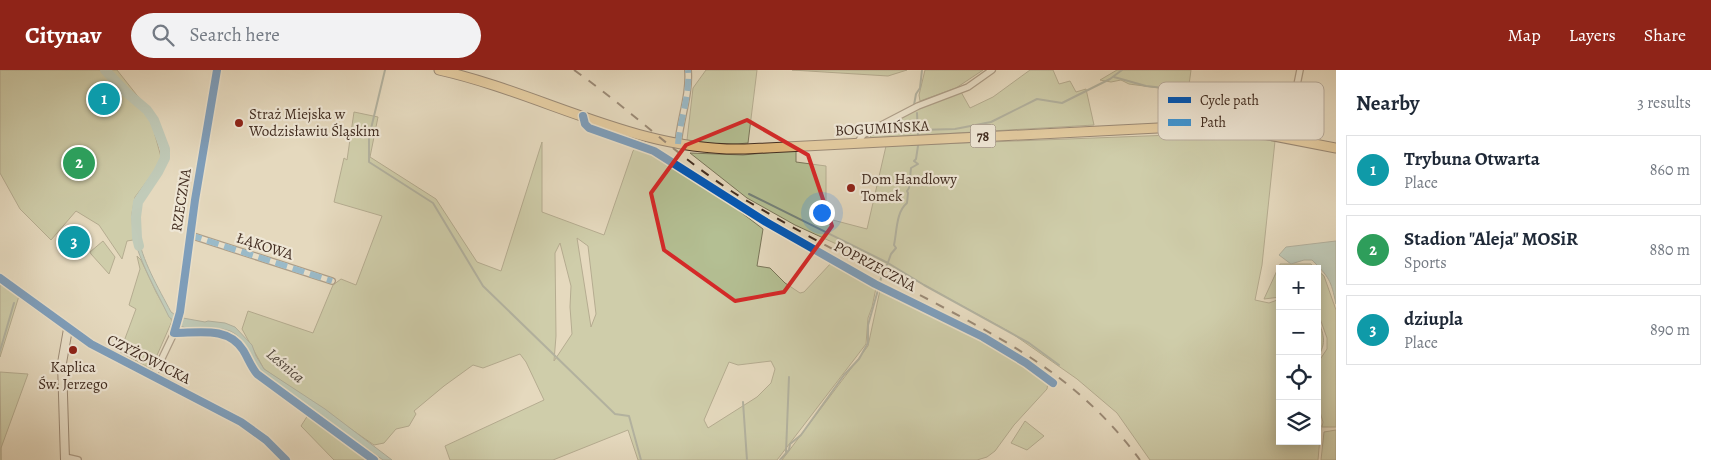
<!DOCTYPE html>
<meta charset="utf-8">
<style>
body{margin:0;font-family:Alegreya,serif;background:#f2f2f3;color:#1f2937}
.controls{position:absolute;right:15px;bottom:15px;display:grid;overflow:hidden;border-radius:0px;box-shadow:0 2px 12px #0003}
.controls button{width:45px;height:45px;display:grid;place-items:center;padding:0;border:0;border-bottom:1px solid #e0e1e3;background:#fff;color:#1f2937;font:25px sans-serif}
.you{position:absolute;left:821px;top:142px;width:18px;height:18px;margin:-12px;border:4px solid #fff;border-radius:50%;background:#1a73e8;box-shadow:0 0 0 8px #1a73e833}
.badge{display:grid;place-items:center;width:32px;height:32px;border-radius:50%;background:#8f2418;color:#fff;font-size:16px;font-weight:700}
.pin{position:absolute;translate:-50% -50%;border:2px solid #fff;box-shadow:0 1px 5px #0006}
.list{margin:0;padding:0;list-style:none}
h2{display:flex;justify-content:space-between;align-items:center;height:65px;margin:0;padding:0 20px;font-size:21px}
h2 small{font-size:16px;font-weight:400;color:#747a83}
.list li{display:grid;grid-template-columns:32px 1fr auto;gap:15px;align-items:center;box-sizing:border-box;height:70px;margin:0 10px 10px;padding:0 10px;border:1px solid #e0e1e3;border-radius:0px}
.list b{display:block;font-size:19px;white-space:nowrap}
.list p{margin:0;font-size:16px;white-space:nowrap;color:#747a83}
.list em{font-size:16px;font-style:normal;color:#747a83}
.icon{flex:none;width:28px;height:28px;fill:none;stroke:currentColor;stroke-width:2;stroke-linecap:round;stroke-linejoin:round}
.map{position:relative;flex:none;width:1336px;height:390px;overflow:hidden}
header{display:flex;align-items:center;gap:30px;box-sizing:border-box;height:70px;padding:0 25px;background:#8f2418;color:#fff}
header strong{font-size:24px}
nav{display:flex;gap:28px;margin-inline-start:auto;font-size:18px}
.search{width:350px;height:45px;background:#f2f2f3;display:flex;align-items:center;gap:12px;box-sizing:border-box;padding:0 18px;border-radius:28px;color:#747a83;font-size:19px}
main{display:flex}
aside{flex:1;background:#fff}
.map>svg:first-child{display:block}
</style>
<header>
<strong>Citynav</strong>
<div class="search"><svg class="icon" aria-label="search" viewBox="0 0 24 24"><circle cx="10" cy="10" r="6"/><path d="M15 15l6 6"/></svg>Search here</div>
<nav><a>Map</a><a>Layers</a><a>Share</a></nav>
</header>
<main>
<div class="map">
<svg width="1336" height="390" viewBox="0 0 1336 390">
<rect width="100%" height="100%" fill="#e5d9be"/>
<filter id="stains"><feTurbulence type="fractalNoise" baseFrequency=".004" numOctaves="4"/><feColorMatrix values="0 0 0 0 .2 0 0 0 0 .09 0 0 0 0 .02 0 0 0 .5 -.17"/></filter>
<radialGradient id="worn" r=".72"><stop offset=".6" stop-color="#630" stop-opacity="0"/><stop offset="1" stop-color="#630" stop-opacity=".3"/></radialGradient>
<path fill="#b4bf93" stroke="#7a765a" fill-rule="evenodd" d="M0,0H102L123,22L103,0H117L155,48L166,74L163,79L155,65L161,87L156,99L135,127L132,143L133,170L127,171L122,189L99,155L76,141L51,170L20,139L0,103Z
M706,0H757L748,73L714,76L687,70L693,18Z
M792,0H907L888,6Z
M925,0H983L956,18L920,31L919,25Z
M1030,0H1053L1059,14L1070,11L1076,22L1086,19L1094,55L871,68L870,64C898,45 930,35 961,22L970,38L993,27Z
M1117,0H1191L1189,15L1182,14V21L1129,14L1121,10L1111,12L1100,10Z
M354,42L378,47L370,87L436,129L477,192L501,201L542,72V142L604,165L633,81L637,76L691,107L738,137V140L763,159L757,196L770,198L785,213L800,223L804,222L832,192L876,218L872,237L868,248L866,274L777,390H638L628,360L553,390H450L445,376L544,330L526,292L520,284L483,298L473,295L444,316L414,341L416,344L409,356L396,359L384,373L374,375L264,299L242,259L248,241L313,263L333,215L341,209L356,215L382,146L334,132L344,88L347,90ZM577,168L588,176L596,244L591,257ZM560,173L571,216L570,237L572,264L554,291L556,266L555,183ZM771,291L775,299L771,313L757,327L708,358L704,350L729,292L738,295Z
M1198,64L1275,71L1262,195L1255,230L1269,233L1280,229V371H1317V341L1321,356L1318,390H1150L1117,343L1077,309L1010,262L917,211L795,155L747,128L690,83L743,85L796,80V92L826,96V133L829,149L867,159L886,76Z
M103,171L115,187L109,204L91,184L90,182Z
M137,186L141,190L156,222L172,251L151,299L120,282L136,239L129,235L140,199Z
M1280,194H1311L1316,199H1280V227L1264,229Z
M1317,200L1324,206L1336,240V357H1322L1323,352L1317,332V294L1327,279V268L1317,240Z
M0,213L19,226L0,287Z
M880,220C937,248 996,274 1048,312L1047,319L1014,355L995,381L987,387L977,390H782L868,276Z
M1317,247C1323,264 1328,272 1317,288Z
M0,302L28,304L1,378V390Z
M308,345L368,390H334L301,356Z
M1025,351L1044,366L1027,380L1011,373Z
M1336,360V390H1321L1324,362Z"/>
<path fill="#96bab4" stroke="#748179" d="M133,164H138C141,189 159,219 171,242L174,244L173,250L169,247C156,220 140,193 133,164Z
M1336,171V234C1331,210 1329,207 1312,190H1304L1291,194L1279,185L1286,177Z
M183,248L205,252L208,251L225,253L235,257L252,275L256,286L264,299L325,339L392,390H383L270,309C264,304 257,299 253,292C246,281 244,267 230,261C214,255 196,263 180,256Z"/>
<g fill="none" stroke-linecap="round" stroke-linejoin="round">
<path stroke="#748179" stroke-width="2" d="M385,0L369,67V92L433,133L483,216L615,344L629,346L641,390
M1114,7L1146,16L1164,18L1190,26
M914,35L916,24L920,18L922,0
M917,43L918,65
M918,60L955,59L991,52L1037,29L1062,33L1110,9L1122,0
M749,124L888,193L924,215L1029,273L1059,295
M886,198L891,184L896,178L894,175C897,161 896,142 907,133L908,123L907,121L909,118L911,98L918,94L914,91L916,89L918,76
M880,213L881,208
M0,281L14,233
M743,332L747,390
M786,382L789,307
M780,390L789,380L790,374L801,365L844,305L859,289L868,273V255L878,220"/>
<path stroke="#96bab4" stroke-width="10" d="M105,0L127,23L147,40L154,50L165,79V88L158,102L138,132L136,147L137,168L139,176"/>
<defs>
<path id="street" d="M583,46L585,54L589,58L654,81L766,152L875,214L983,267L1026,293L1053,313
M1286,69L1300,0
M857,73L863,65L868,62L918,36L968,17L992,0
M678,74C680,50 690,25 688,0
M190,165L332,211
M153,307L174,263L180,242L195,130L217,0
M65,387L78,390"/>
<path id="secondary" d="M0,208L91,274L241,352L266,370L286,390
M65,390L62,293L68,259"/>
<path id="primary" d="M439,0C542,23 637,82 745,79L1197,56L1253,62L1336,78"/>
</defs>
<use href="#street" stroke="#6a5748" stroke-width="8"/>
<use href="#secondary" stroke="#412c20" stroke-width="10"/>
<use href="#primary" stroke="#412c20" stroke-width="11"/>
<use href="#street" stroke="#eee6d5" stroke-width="5.5"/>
<use href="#secondary" stroke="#eee6d5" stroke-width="8"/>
<use href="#primary" stroke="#e2bc7f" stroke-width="9"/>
<path stroke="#412c20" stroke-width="2" stroke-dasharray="9 9" stroke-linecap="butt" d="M574,0C634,42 686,95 749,132C809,168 873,200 935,233C1018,277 1082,312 1140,390"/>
<path stroke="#3f96d5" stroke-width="6" stroke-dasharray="12 6" stroke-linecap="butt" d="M678,74C680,50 690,25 688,0
M190,165L332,211"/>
<defs>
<path id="cycleway" d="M217,0L195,130L180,242L174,263C198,263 228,256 243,280C248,288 251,297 257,304L374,390
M583,46L585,54L589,58L654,81L766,152L875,214L983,267L1026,293L1053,313
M0,208L91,274L241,352L266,370L286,390"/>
</defs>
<use href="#cycleway" stroke="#eee6d5" stroke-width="11"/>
<use href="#cycleway" stroke="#0057b8" stroke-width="8"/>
</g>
<path d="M0 0H1336V390H0ZM747,50L808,85L832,156L784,222L735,231L664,180L651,123L686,75Z" fill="#e5d9be" fill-opacity=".55" fill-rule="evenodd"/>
<path fill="none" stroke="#d62828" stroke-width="4" stroke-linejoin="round" d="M747,50L808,85L832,156L784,222L735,231L664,180L651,123L686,75Z"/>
<g fill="#8f2418" stroke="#eee6d5" stroke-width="2">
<circle cx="239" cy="53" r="5"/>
<circle cx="851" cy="118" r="5"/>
<circle cx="73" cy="280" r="5"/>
</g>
<g text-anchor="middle" stroke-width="4.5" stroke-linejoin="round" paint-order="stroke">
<rect fill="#eee6d5" stroke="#756456" stroke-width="1" x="970.5" y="54.5" width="25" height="23" rx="4"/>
<g font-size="14" font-weight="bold" fill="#412c20">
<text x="983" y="71">78</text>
</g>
<g font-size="15" fill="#412c20" stroke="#eee6d5" text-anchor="start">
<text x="249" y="49">Straż Miejska w<tspan x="249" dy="17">Wodzisławiu Śląskim</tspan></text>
<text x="861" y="114">Dom Handlowy<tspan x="861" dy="17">Tomek</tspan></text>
<text x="73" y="302" text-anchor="middle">Kaplica<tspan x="73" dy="17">Św. Jerzego</tspan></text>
</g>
<g font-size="15" fill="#412c20" stroke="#eee6d5">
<text transform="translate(882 58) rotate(-3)" y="5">BOGUMIŃSKA</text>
<text transform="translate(181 130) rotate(-81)" y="5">RZECZNA</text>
<text transform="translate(265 176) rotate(18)" y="5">ŁĄKOWA</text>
<text transform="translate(875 196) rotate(28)" y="5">POPRZECZNA</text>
<text transform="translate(149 289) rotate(27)" y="5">CZYŻOWICKA</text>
</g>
<g font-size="16" font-style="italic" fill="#52483e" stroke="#eee6d5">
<text transform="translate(286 295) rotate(40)" y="6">Leśnica</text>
</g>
</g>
<rect x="1158" y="12" width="166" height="58" rx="8" fill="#eee6d5" stroke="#baae9f" stroke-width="1"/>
<rect x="1168" y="27" width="23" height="6" fill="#0057b8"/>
<rect x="1168" y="49" width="23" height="7" fill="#3f96d5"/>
<g font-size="14" fill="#412c20">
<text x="1200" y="35">Cycle path</text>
<text x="1200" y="57">Path</text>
</g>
<rect width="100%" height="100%" filter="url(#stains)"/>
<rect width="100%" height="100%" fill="url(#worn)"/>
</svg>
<div class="controls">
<button>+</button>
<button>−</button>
<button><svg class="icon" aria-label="locate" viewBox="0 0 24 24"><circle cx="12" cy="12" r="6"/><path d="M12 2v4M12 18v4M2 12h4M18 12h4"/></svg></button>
<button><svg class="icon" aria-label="layers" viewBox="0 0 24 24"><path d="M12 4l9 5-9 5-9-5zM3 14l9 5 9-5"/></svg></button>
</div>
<div class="you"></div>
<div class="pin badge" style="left:104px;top:29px;background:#0f9aa8">1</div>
<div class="pin badge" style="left:79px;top:93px;background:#2e9e5b">2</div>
<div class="pin badge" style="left:74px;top:172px;background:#0f9aa8">3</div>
</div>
<aside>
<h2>Nearby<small>3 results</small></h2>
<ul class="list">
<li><span class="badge" style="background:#0f9aa8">1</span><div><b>Trybuna Otwarta</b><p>Place</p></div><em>860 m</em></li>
<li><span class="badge" style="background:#2e9e5b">2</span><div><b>Stadion &quot;Aleja&quot; MOSiR</b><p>Sports</p></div><em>880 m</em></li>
<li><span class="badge" style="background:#0f9aa8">3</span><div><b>dziupla</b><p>Place</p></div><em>890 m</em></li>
</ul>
</aside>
</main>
